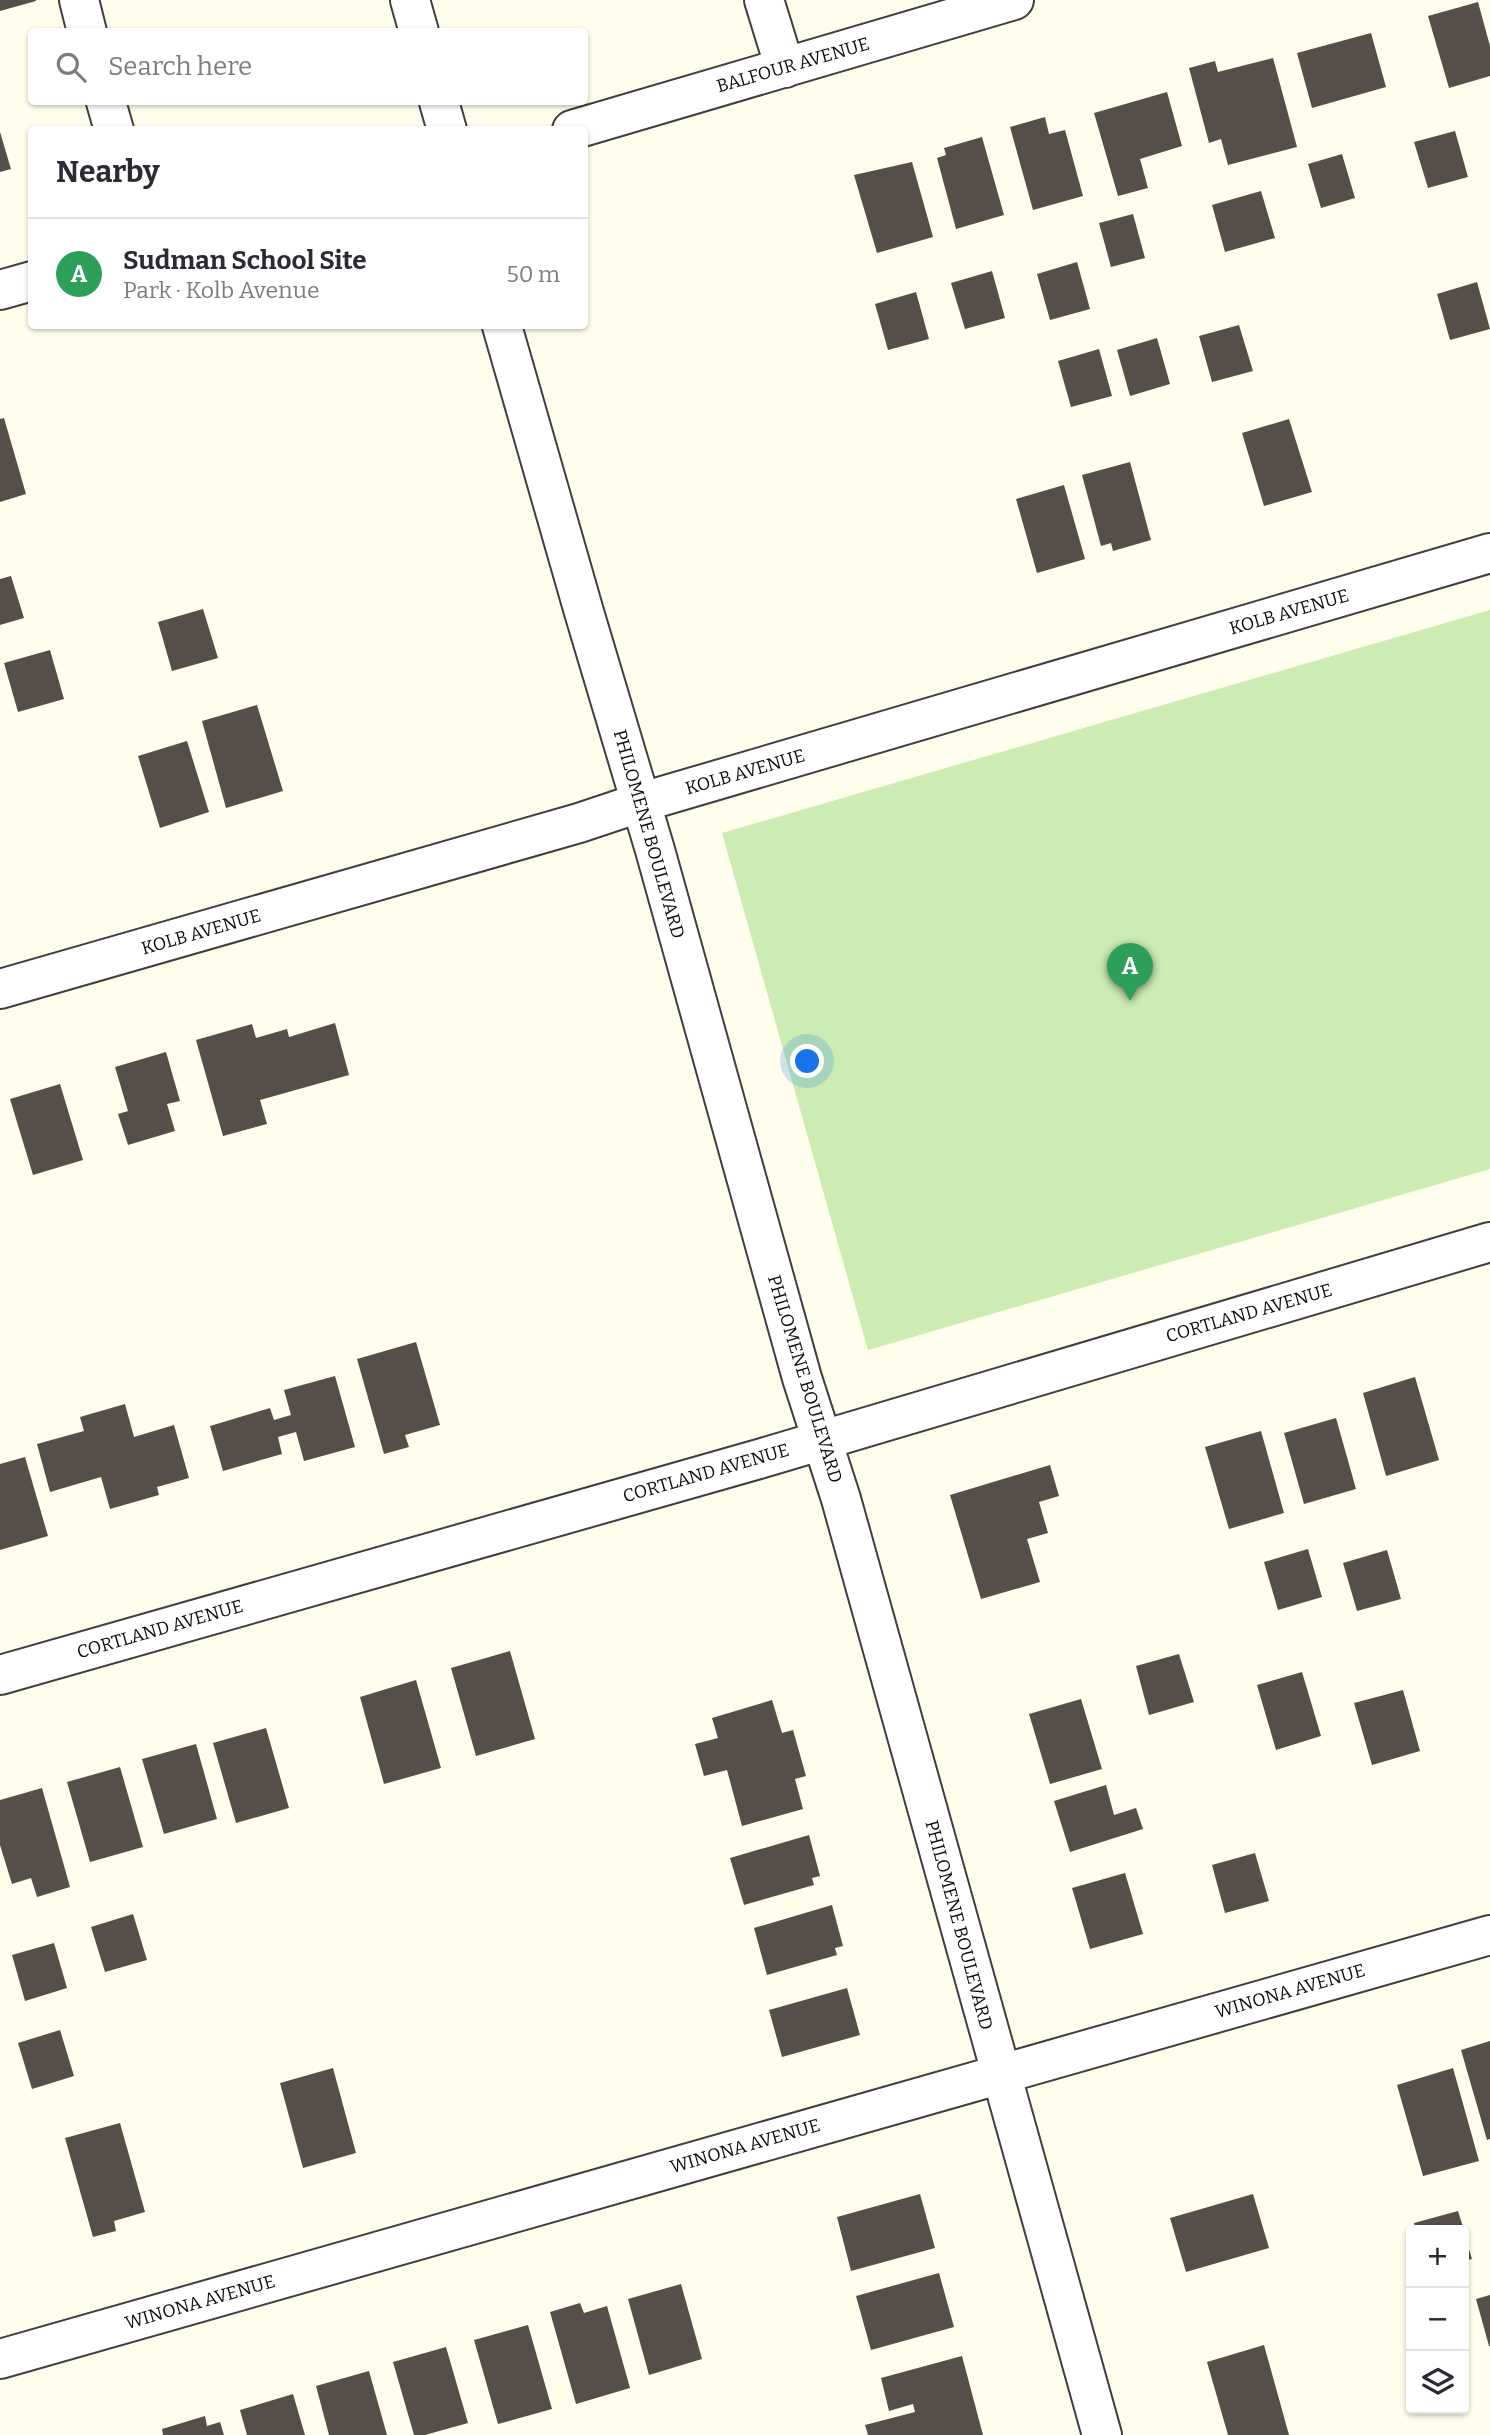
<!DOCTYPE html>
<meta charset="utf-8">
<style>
body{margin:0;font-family:Bitter,serif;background:#f2f2f3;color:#2b2b33}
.controls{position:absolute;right:21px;bottom:21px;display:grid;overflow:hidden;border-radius:7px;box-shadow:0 2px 5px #0004}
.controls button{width:63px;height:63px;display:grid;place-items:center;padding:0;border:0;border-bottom:2px solid #e1e1e2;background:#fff;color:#2b2b33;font:35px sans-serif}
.you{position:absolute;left:808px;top:1062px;width:24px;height:24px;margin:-18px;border:5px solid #fff;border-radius:50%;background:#1a73e8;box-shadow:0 0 0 10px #1a73e833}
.badge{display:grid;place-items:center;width:46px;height:46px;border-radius:50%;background:#c5201c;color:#fff;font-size:23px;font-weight:700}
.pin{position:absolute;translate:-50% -58px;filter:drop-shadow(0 2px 4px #0008)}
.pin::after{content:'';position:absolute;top:37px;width:24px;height:21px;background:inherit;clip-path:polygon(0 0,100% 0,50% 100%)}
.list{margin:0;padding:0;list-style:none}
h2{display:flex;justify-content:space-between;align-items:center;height:91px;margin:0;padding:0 28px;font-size:30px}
h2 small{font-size:23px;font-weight:400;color:#7c7c81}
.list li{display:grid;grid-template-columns:46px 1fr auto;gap:21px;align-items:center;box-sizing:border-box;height:112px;padding:0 28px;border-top:2px solid #e1e1e2}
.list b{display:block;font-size:26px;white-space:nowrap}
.list p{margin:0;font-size:23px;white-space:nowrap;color:#7c7c81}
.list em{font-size:23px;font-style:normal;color:#7c7c81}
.icon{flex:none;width:38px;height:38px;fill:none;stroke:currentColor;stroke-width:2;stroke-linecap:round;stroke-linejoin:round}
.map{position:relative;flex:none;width:1490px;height:2435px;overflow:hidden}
.search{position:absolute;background:#fff;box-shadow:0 2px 5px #0004;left:28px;top:28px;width:560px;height:77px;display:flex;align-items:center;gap:18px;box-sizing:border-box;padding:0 24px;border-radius:7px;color:#7c7c81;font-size:26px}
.panel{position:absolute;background:#fff;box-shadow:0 2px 5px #0004;left:28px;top:126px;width:560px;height:203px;border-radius:7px}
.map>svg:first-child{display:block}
</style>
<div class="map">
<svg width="1490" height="2435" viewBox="0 0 1490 2435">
<rect width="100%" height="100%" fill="#fffdeb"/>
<path fill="#ccecb3" d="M1490,610V1169L868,1350L722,833Z"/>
<path fill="#564e48" d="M0,0H36V1L0,11Z
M1478,2L1490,46V76L1449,88L1428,16Z
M1371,33L1386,87L1312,108L1297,53Z
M1273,58L1297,147L1228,165L1221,139L1209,143L1189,68L1215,61L1218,72Z
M1167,92L1182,146L1140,159L1148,188L1118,196L1094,113Z
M1045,117L1049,134L1065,130L1083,196L1033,210L1010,127Z
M1455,131L1468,177L1428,188L1414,142Z
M0,132L11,169L0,172Z
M982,137L1004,215L956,229L937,158L946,155L944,148Z
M1342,154L1355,198L1321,208L1308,164Z
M912,162L933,237L877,253L854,175Z
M1261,191L1275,238L1225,252L1212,205Z
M1133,214L1145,258L1111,267L1099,223Z
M1077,262L1090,309L1050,320L1037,274Z
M992,271L1005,318L965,329L951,283Z
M1477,282L1490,329L1450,340L1437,294Z
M916,292L929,339L888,350L875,304Z
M1239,325L1253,371L1212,382L1199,336Z
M1157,338L1170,384L1130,396L1117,350Z
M1099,349L1112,396L1071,407L1058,361Z
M4,418L26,494L0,502V419Z
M1289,419L1312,492L1264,506L1242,433Z
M1130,462L1151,540L1113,551L1111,543L1101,546L1082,475Z
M1064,485L1085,559L1037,573L1016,499Z
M11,576L24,618L0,625V579Z
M203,609L218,658L172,671L158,622Z
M50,650L64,699L18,712L4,663Z
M257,705L283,791L226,808L202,721Z
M187,741L209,812L160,828L138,756Z
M335,1023L349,1075L260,1100L267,1124L223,1136L196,1040L252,1024L256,1038L287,1029L289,1037Z
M166,1052L180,1101L167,1104L175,1131L128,1145L118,1114L128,1111L115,1067Z
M60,1084L83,1160L33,1175L10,1099Z
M416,1342L440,1425L405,1435L409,1447L384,1454L357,1359Z
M335,1376L355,1447L304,1461L296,1432L278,1437L282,1454L223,1471L210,1426L270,1408L274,1420L291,1415L284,1390Z
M1415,1377L1439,1460L1386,1476L1363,1393Z
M125,1404L134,1437L174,1425L189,1478L157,1487L159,1495L110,1509L101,1477L50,1492L37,1444L84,1431L80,1417Z
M1336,1418L1356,1489L1304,1504L1284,1433Z
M1261,1431L1284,1513L1229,1529L1205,1447Z
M25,1457L48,1536L0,1550V1464Z
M1050,1465L1059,1496L1039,1502L1048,1533L1027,1539L1040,1582L981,1599L950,1495Z
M1308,1549L1322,1597L1278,1610L1264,1562Z
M1387,1550L1401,1599L1357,1611L1343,1563Z
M510,1651L535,1739L476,1756L451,1668Z
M1179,1654L1194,1702L1149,1715L1136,1666Z
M1302,1672L1321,1736L1276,1750L1257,1685Z
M416,1680L441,1768L384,1784L360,1697Z
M1403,1690L1420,1751L1372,1765L1354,1703Z
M1081,1699L1102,1769L1050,1784L1029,1714Z
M772,1700L782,1733L793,1730L806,1776L795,1779L803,1809L742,1826L727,1770L704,1776L695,1744L718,1738L712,1718Z
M266,1728L289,1808L236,1823L213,1743Z
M196,1744L217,1819L164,1834L142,1759Z
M120,1767L143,1847L90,1862L67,1782Z
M1106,1785L1114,1815L1136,1808L1143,1829L1070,1852L1054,1801Z
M42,1788L70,1887L37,1897L31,1878L12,1884L0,1845V1800Z
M809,1835L820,1876L812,1878L814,1885L744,1905L730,1858Z
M1255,1853L1269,1901L1225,1913L1212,1865Z
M1125,1873L1143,1934L1090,1949L1072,1888Z
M832,1905L843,1946L835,1948L837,1955L767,1975L754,1928Z
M133,1914L147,1960L105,1972L91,1927Z
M54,1943L67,1988L25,2001L12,1955Z
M847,1988L860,2035L782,2057L769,2010Z
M60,2030L74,2076L32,2089L18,2043Z
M1490,2041V2139L1487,2140L1461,2050Z
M333,2068L356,2153L303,2168L280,2083Z
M1453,2068L1479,2161L1423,2176L1397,2085Z
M120,2123L145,2212L114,2221L116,2231L93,2237L65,2138Z
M920,2194L935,2248L851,2271L837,2217Z
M1253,2194L1269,2248L1186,2272L1170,2218Z
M1458,2211L1464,2230H1416L1414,2223Z
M1464,2233L1472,2259L1464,2261Z
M939,2273L954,2327L871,2350L856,2296Z
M681,2284L702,2359L649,2375L628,2299Z
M1490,2295V2346H1489L1476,2299Z
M580,2303L584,2313L607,2306L630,2388L576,2404L550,2312Z
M528,2325L552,2409L498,2424L474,2340Z
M1264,2345L1289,2435H1228L1207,2362Z
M446,2347L468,2423L425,2435H414L393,2362Z
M962,2356L983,2435H868L865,2425L915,2412L913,2404L889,2411L881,2378Z
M369,2371L387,2435H329L316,2386Z
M293,2394L305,2435H247L240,2410Z
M205,2416L207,2426L220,2422L224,2435H163L162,2429Z"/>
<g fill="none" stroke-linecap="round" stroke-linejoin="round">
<defs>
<path id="minor" d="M79,0L87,32
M410,0L419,32
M764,0L785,68
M106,102L114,130
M439,102L447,130
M572,130L1014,0
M0,290L32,281
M502,326L584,612L655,850L802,1378L841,1499L1102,2435
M0,989L579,823L639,803L1490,553
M0,1675L759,1459L1490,1242
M0,2359L1490,1935"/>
</defs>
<use href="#minor" stroke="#3f3f3f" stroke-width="42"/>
<use href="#minor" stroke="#fff" stroke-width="38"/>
</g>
<g text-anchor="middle" stroke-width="7" stroke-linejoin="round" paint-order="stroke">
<g font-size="18" fill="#0c0c0c" stroke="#fff">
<text transform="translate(793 65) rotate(-16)" y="6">BALFOUR AVENUE</text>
<text transform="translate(1289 612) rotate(-16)" y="6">KOLB AVENUE</text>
<text transform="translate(745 772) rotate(-16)" y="6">KOLB AVENUE</text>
<text transform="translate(649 834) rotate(74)" y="6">PHILOMENE BOULEVARD</text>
<text transform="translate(201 932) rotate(-16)" y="6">KOLB AVENUE</text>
<text transform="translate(1249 1313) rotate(-16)" y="6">CORTLAND AVENUE</text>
<text transform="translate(805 1379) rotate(73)" y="6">PHILOMENE BOULEVARD</text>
<text transform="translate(706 1473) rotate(-16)" y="6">CORTLAND AVENUE</text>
<text transform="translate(160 1629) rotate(-16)" y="6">CORTLAND AVENUE</text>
<text transform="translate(959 1925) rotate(75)" y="6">PHILOMENE BOULEVARD</text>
<text transform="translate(1290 1991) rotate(-16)" y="6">WINONA AVENUE</text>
<text transform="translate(745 2146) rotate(-16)" y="6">WINONA AVENUE</text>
<text transform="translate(200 2302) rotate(-16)" y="6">WINONA AVENUE</text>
</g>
</g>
</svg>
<div class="controls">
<button>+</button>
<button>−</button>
<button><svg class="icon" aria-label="layers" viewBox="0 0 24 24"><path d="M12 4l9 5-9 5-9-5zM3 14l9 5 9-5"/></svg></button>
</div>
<div class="you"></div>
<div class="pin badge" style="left:1130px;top:1001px;background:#2e9e5b">A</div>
<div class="search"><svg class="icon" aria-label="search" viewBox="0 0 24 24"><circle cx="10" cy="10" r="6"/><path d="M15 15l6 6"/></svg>Search here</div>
<section class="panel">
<h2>Nearby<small></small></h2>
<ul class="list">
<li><span class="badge" style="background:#2e9e5b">A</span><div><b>Sudman School Site</b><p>Park · Kolb Avenue</p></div><em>50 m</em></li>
</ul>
</section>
</div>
